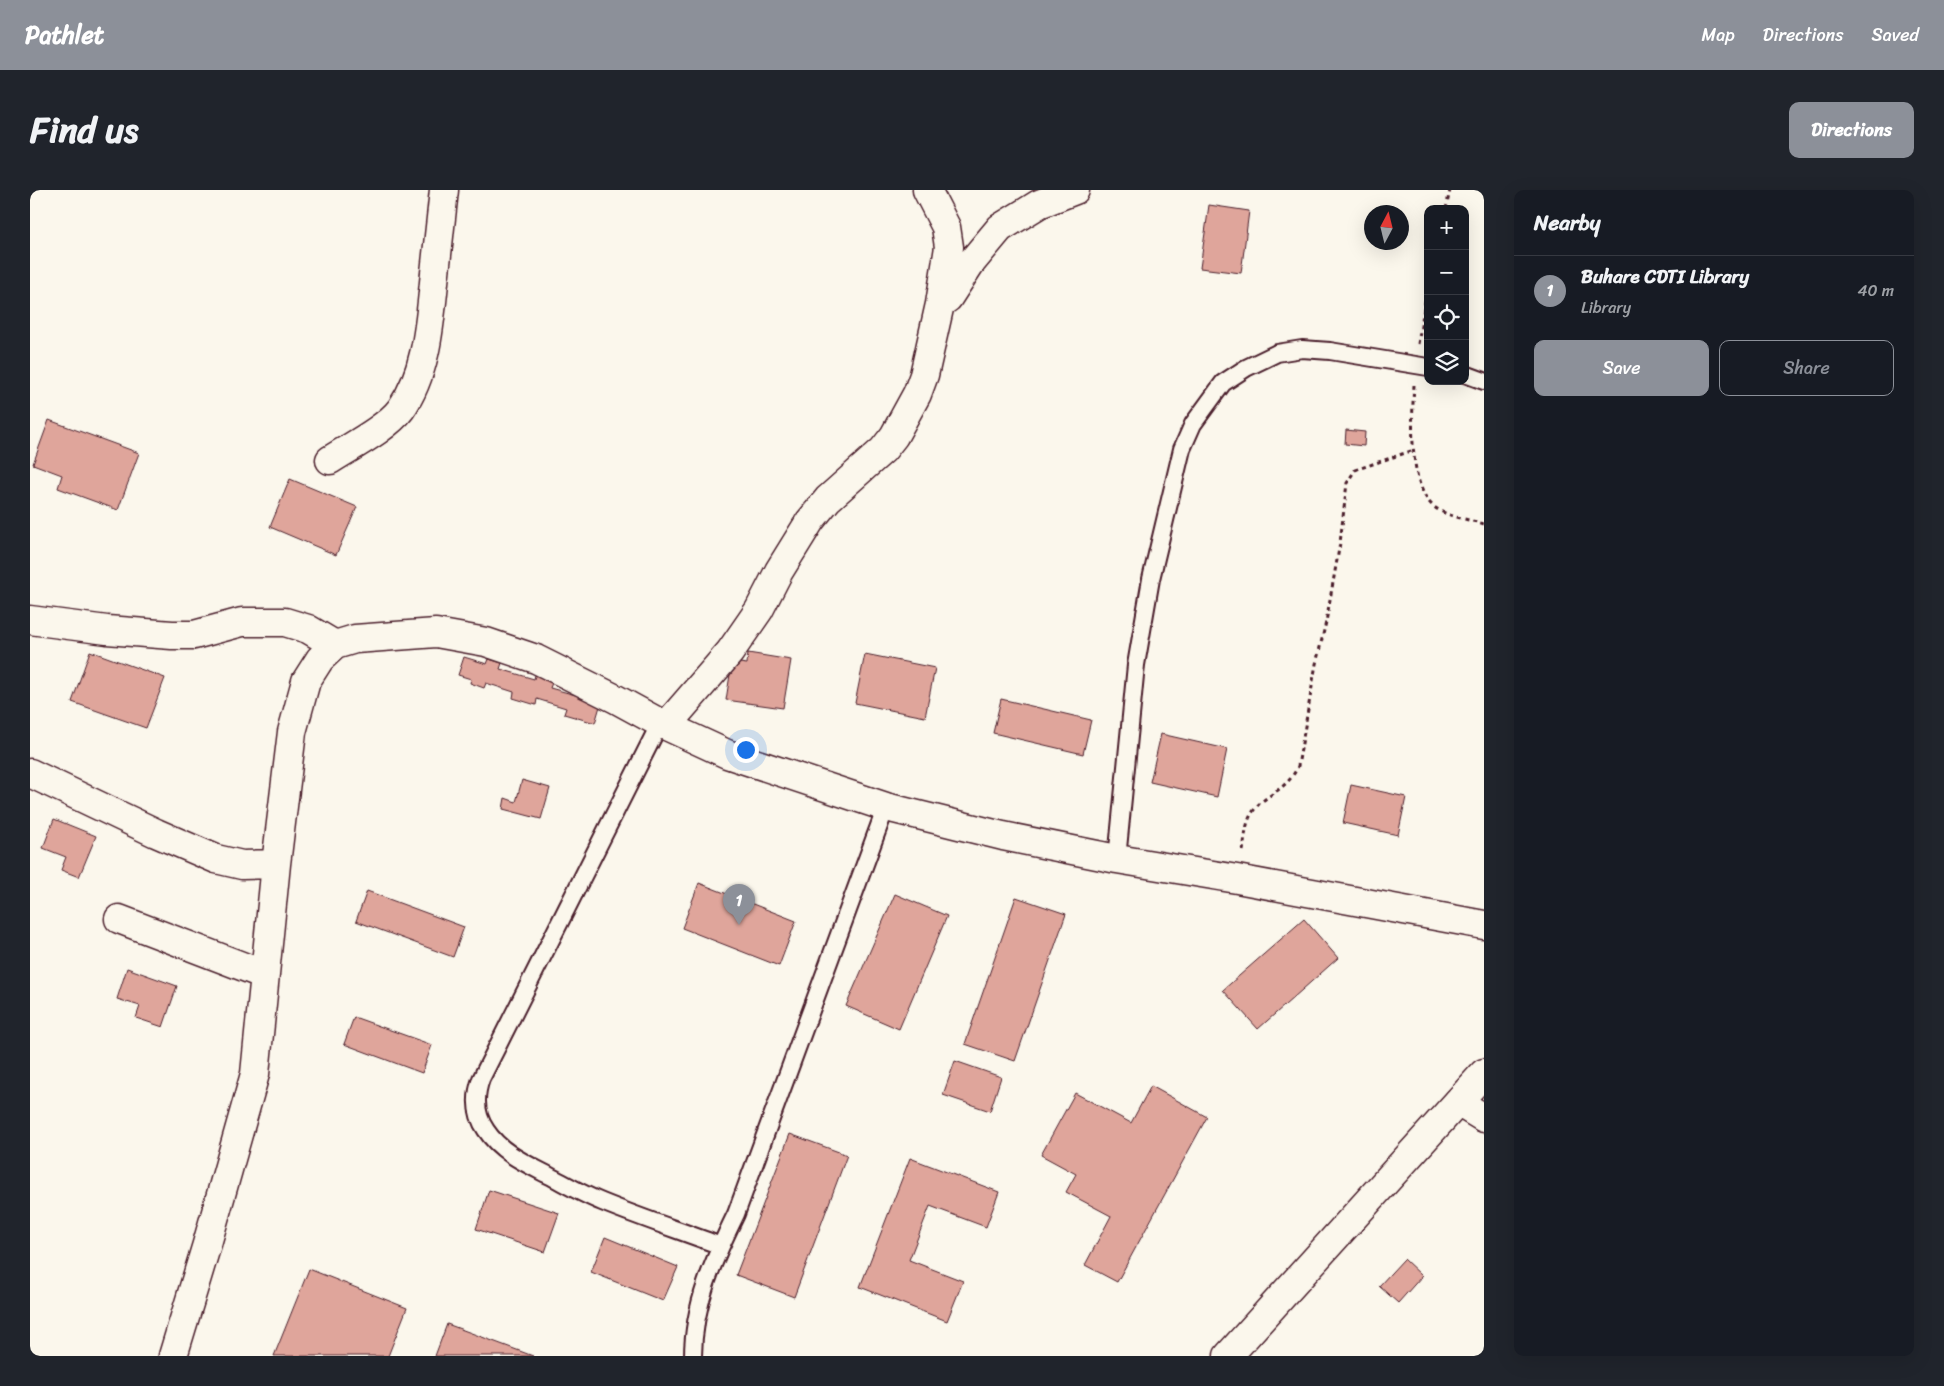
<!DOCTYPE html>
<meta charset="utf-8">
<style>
body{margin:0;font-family:Sriracha,sans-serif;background:#20242c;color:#f1f3f6}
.controls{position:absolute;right:15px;top:15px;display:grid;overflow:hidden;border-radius:10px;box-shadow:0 5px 20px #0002}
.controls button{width:45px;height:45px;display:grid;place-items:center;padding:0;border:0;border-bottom:1px solid #363941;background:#171b24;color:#f1f3f6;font:25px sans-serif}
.compass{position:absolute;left:1334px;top:15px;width:45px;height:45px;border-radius:50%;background:#171b24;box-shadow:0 5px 20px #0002;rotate:7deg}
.you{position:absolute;left:715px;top:559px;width:18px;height:18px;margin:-12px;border:4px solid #fff;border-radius:50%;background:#1a73e8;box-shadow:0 0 0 8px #1a73e833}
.badge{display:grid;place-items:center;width:32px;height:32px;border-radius:50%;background:#8c9099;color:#fff;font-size:16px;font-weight:700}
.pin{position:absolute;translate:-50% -41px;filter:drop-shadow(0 1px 2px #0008)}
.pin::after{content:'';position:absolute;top:26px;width:18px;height:15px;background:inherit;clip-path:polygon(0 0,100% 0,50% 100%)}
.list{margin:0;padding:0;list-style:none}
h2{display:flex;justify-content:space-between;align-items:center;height:65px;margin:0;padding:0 20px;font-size:21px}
h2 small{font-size:16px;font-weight:400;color:#9ea1a6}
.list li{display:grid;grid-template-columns:32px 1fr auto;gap:15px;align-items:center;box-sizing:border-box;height:70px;padding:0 20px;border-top:1px solid #363941}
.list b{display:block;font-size:19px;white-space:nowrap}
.list p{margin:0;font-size:16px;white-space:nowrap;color:#9ea1a6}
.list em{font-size:16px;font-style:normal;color:#9ea1a6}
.actions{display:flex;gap:10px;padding:15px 20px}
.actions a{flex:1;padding:11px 0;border:1px solid #8c9099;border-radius:10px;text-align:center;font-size:18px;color:#8c9099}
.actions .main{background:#8c9099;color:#fff}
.icon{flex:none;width:28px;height:28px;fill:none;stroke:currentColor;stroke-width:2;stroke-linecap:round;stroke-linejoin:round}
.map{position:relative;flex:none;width:1454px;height:1166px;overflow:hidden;border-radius:10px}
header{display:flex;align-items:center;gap:30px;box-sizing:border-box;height:70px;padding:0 25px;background:#8c9099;color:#fff}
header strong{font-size:24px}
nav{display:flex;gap:28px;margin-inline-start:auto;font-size:18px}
.intro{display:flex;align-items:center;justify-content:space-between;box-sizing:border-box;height:120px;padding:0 30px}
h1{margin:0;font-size:35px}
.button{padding:12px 22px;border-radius:10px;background:#8c9099;color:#fff;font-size:18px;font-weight:700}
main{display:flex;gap:30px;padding:0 30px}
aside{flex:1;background:#171b24;border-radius:10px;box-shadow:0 5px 20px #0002}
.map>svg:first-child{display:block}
</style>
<header>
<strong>Pathlet</strong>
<nav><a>Map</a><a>Directions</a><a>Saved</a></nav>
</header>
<div class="intro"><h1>Find us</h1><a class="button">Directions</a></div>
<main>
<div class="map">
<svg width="1454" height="1166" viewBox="0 0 1454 1166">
<rect width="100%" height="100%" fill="#fbf7ec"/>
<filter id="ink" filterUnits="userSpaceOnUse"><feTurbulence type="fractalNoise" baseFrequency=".02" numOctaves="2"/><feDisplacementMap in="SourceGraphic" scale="10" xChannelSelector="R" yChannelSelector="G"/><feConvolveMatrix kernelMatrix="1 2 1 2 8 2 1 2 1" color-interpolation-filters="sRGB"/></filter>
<g filter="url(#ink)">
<path fill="#dfa59b" stroke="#4a1f2b" d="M1179,15L1219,21L1211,83L1170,78Z
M19,230L109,263L88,320L28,298L32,285L3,274Z
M1316,240L1335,242L1334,256L1315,254Z
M260,289L327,317L306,365L240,337Z
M60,461L135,488L116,538L42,512Z
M718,463L761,470L753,518L696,510L702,472L717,474Z
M835,464L905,478L895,527L825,513Z
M434,467L457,474L459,469L472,473L470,479L504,489L505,485L523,490L520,498L553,507L573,506L565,533L534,524L536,518L507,509L506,515L483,508L484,502L456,493L454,498L440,493L441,489L428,485Z
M971,509L1061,530L1053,564L963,543Z
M1131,544L1197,559L1187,607L1120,592Z
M492,590L520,598L511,629L473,619L475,608L486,612Z
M1321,595L1376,607L1368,645L1313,633Z
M24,629L66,646L49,687L31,680L36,667L13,658Z
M669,693L766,731L749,776L652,738Z
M337,701L434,737L423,767L326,731Z
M865,704L917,726L869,839L816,816Z
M986,707L1036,724L985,871L935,854Z
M1274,729L1308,768L1228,839L1193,800Z
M97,778L147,796L133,837L106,828L110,816L87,809Z
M324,827L402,855L392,883L314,854Z
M925,871L971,887L960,921L913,905Z
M1121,896L1177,927L1087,1092L1055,1075L1081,1026L1036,1002L1046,984L1011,965L1045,903L1101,933Z
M760,944L817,965L764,1107L706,1085Z
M880,968L969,1002L956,1037L900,1016L879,1070L933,1091L917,1131L830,1097Z
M459,1000L529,1023L515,1062L446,1039Z
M575,1047L648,1077L633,1111L561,1082Z
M1374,1069L1392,1086L1368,1113L1349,1096Z
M279,1079L377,1118L358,1166H244Z
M417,1134L503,1166H405Z"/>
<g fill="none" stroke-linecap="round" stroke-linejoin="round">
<defs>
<path id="lane" d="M1435,184L1454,191
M630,533L451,889C445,906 445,924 456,940C471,963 497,974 520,986C537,995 554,1005 572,1012C611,1028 651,1041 691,1056
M1087,669L1106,475L1121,389L1152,259L1163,234L1193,193L1216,178L1247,163L1272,159L1300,161L1398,177
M663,1166C663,1115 684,1069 706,1024L856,617"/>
<path id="street" d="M911,113L918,108L940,74L970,38L1009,14L1045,0
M300,270C320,257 357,238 371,219C398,181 400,128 405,83C408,56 411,28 414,0
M0,430L77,440L142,445H164L212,432H255L278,439L305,455
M636,536L700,462L729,420L749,381L780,331L798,309L853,260L864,246L887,204L894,185L910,114L919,57L916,37L897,0
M0,583L126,643L186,669L212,675L246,674
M89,729L235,785
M1428,912L1454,928
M143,1166L177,1054L225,884L246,674L262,542L276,491L290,469L305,455L325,449L406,443L456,452L506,469L586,509L630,533L697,564L856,617L973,646L1087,669L1207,689L1454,735"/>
<path id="secondary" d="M1198,1166L1454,883"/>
</defs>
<use href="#lane" stroke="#4a1f2b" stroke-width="20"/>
<use href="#street" stroke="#4a1f2b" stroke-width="31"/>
<use href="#secondary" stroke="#4a1f2b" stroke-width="31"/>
<path stroke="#4a1f2b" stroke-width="3" stroke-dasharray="4 4" stroke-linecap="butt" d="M1416,19L1420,0
M1388,154L1398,94
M1384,195C1382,226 1378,294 1403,316C1416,327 1438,329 1454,334
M1213,661C1215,649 1215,634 1222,623C1234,603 1256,603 1268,576L1286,474L1296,432L1310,353L1317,293L1325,280L1384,260"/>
<use href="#lane" stroke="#fbf7ec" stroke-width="16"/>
<use href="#street" stroke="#fbf7ec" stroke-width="28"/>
<use href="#secondary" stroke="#fbf7ec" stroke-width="28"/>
</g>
</g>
</svg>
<div class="controls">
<button>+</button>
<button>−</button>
<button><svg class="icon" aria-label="locate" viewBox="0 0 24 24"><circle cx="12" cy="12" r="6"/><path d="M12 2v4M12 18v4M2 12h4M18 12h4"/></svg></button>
<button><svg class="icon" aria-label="layers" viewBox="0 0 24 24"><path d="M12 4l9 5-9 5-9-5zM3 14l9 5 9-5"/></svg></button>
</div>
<svg class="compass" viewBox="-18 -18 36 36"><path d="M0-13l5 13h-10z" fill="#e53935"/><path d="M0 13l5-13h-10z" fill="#9ea1a6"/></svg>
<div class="you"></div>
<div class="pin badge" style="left:709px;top:735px">1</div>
</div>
<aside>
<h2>Nearby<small></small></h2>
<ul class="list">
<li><span class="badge">1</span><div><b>Buhare CDTI Library</b><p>Library</p></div><em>40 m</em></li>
</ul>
<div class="actions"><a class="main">Save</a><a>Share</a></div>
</aside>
</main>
